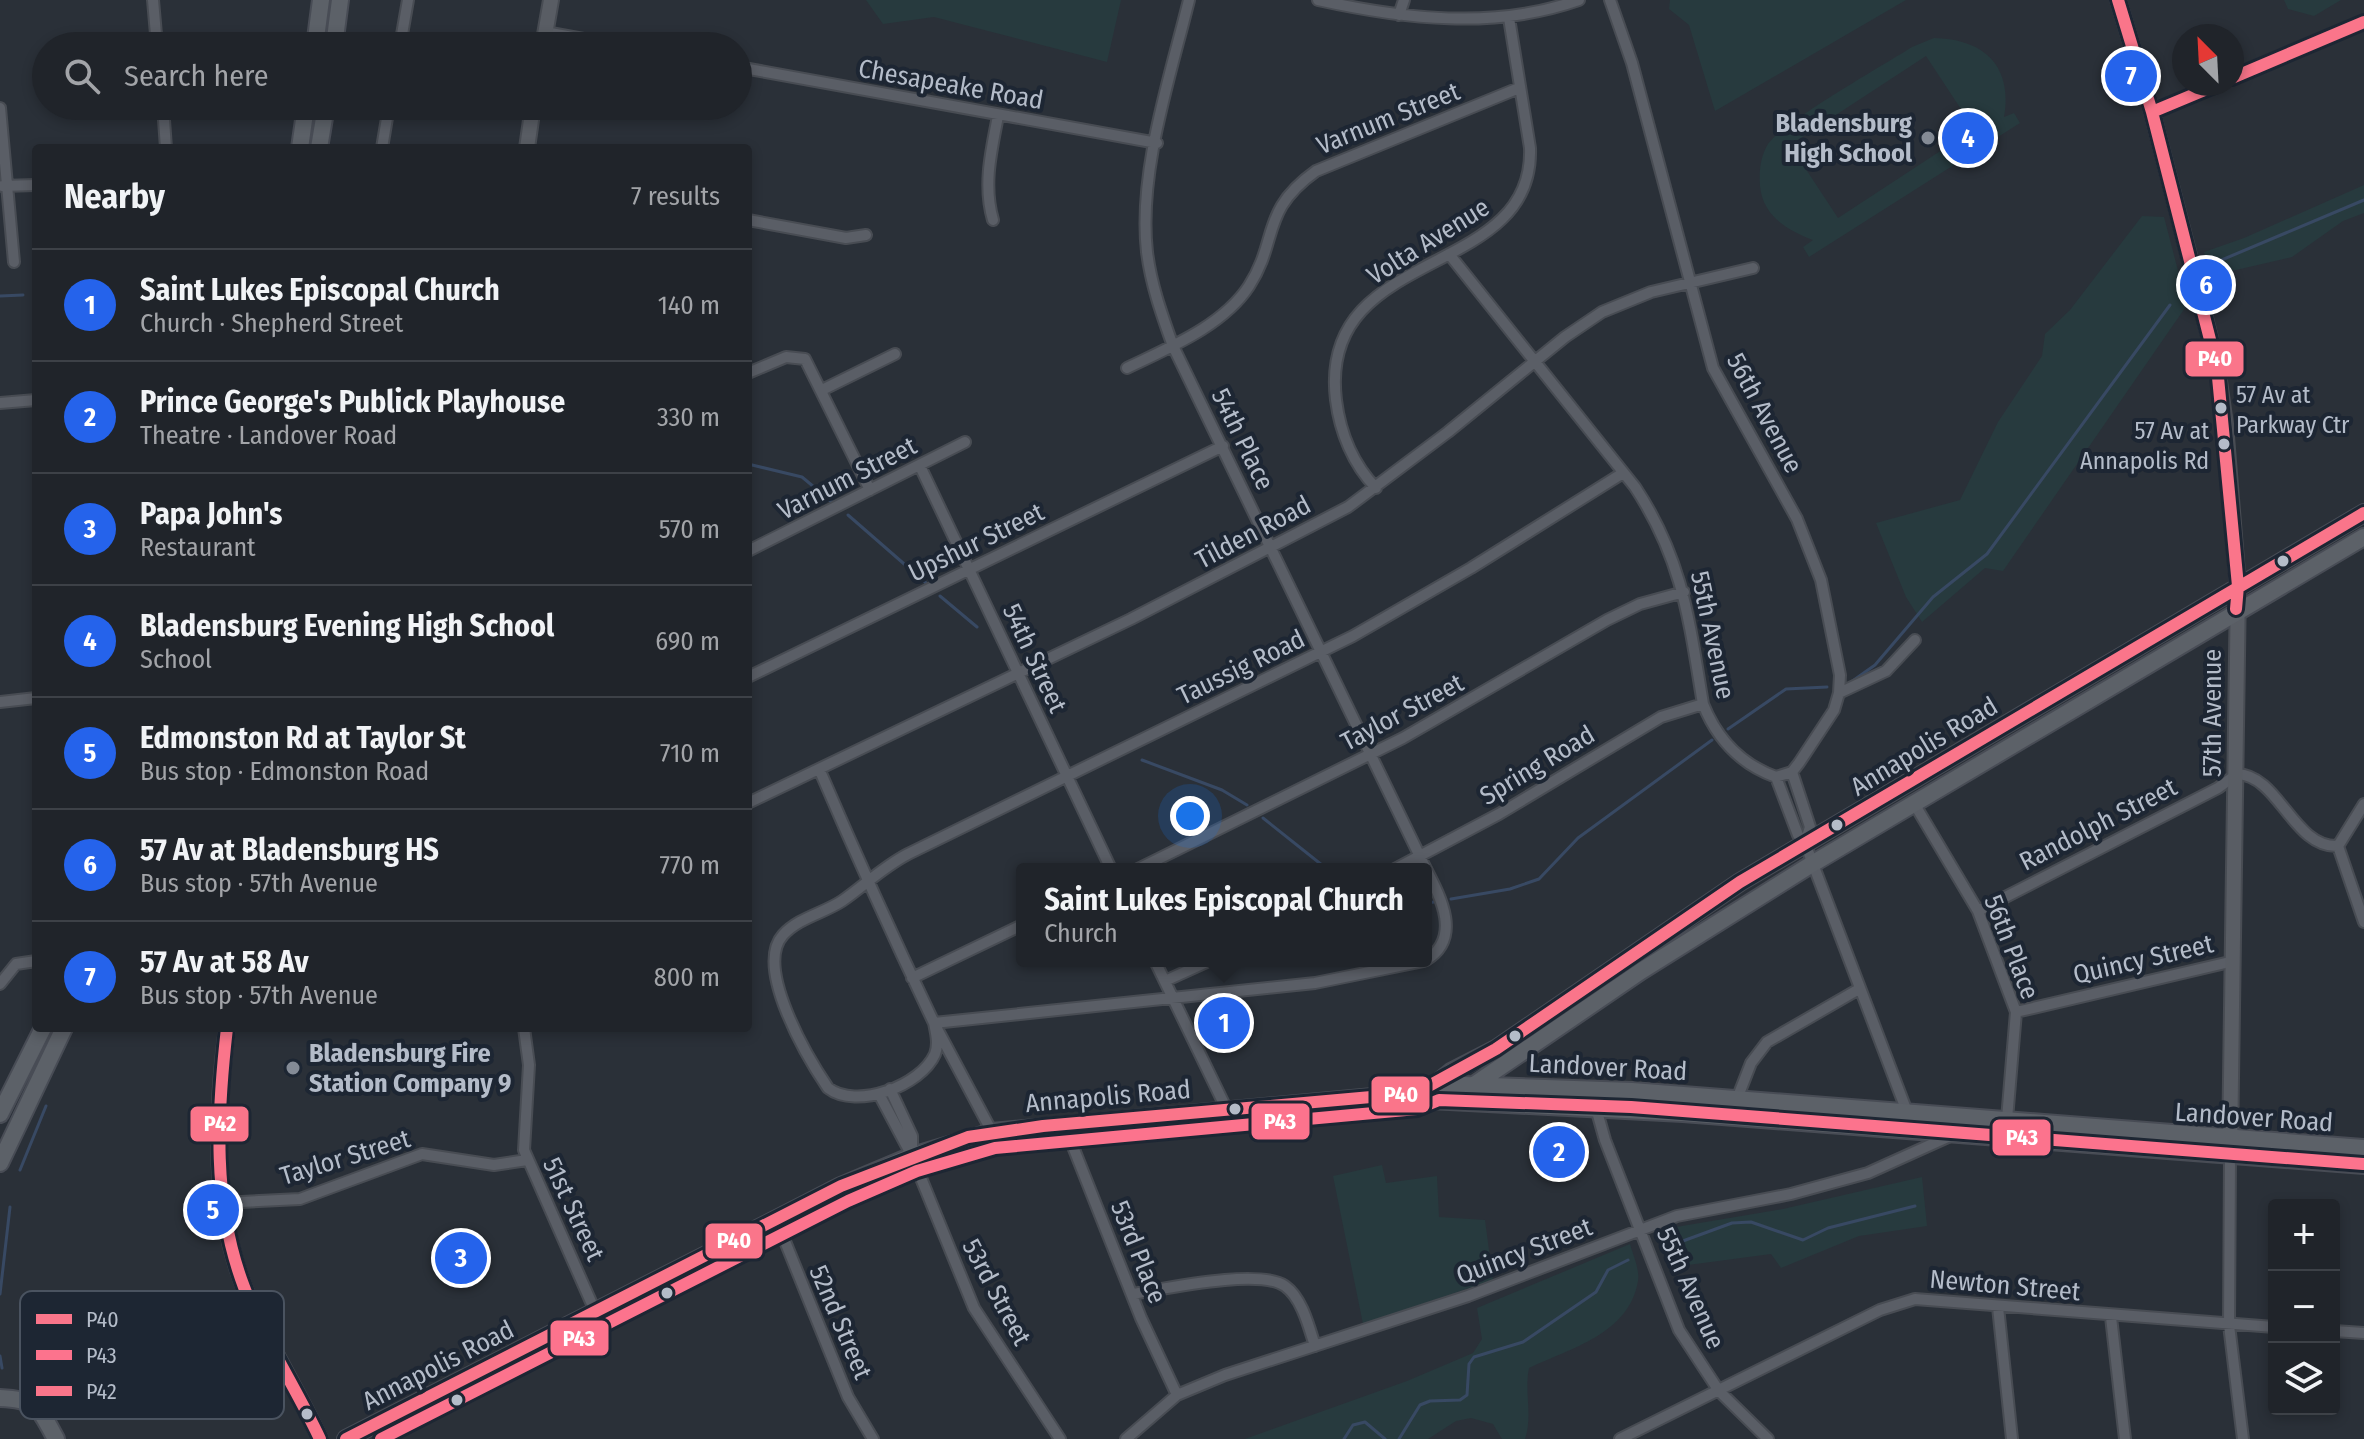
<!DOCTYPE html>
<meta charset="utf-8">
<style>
body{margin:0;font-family:"Fira Sans Condensed",sans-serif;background:#2d3036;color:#f1f3f6}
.controls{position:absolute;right:24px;bottom:24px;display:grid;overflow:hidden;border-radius:8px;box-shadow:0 4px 12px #0003}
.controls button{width:72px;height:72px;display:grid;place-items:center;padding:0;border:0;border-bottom:2px solid #3d4147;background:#20242a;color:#f1f3f6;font:40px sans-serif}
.compass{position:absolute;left:2172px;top:24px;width:72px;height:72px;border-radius:50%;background:#20242a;box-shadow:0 4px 12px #0003;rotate:336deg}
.you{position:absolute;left:1190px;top:816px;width:28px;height:28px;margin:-20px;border:6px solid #fff;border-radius:50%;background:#1a73e8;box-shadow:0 0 0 12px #1a73e833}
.badge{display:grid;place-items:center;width:52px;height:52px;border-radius:50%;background:#2563eb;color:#fff;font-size:26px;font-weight:700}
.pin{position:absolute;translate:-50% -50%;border:4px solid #fff;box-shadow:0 2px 8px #0006}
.popup{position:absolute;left:1016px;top:863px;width:416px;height:104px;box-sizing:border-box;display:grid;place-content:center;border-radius:8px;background:#20242a;filter:drop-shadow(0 2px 6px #0005);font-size:26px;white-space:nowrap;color:#a2a4a8}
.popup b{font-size:30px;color:#f1f3f6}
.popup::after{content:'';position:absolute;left:50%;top:100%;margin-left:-16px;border:16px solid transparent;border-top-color:#20242a}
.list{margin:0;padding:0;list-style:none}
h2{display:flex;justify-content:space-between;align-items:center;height:104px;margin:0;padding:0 32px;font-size:34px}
h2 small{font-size:26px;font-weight:400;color:#a2a4a8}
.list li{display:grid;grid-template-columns:52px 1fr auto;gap:24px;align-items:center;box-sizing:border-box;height:112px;padding:0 32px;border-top:2px solid #3d4147}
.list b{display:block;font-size:30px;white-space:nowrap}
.list p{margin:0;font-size:26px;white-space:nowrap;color:#a2a4a8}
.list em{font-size:26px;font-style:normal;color:#a2a4a8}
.icon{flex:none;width:44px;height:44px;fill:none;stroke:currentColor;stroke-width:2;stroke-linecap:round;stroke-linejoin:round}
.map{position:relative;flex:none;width:2364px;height:1439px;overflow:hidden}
.search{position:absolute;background:#20242a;box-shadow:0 4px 12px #0003;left:32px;top:32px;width:720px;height:88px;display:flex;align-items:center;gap:20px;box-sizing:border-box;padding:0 28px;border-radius:44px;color:#a2a4a8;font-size:30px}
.panel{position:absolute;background:#20242a;box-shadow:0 4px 12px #0003;left:32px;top:144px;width:720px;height:888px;border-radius:8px}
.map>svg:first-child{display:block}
</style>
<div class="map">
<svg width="2364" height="1439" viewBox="0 0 2364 1439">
<rect width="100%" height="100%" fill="#2a3038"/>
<path fill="#273a3e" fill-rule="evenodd" d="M866,0H1121L1107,62L934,17L883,24Z
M1670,0H1906L1715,111L1689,25L1669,9Z
M2284,0H2341L2314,16L2288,9Z
M1934,38C1984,39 2013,66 2004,117L2014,113L2020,123L1809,257L1803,247L1813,240C1788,230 1763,217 1760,186C1759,172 1760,157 1768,144C1783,122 1884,65 1912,47ZM1926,56L1974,129L1838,218L1790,145Z
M2364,185V213L2343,221L2292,257L2210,276L2204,252L2244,238Z
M2142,216L2164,217L2187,305L2003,571L1985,568L1922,622L1906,597L1876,523L1960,500L1998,422L2042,356L2045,334L2070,310Z
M1382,1165L1386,1183L1437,1176L1439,1217L1485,1220L1493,1280L1363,1324L1333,1176Z
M1922,1177L1927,1226L1859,1236L1781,1268L1771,1254L1673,1267L1660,1235L1676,1227L1783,1209Z
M1630,1244C1633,1255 1640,1270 1638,1281C1629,1334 1571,1348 1529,1368C1524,1393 1533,1415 1525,1439H1502L1493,1424L1471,1418L1456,1421L1428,1439H1245L1407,1381L1473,1353L1482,1339L1477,1308Z"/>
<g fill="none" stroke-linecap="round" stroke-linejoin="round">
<path stroke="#384963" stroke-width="3" d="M2212,264L2364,200
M0,296L23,295
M748,464L802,477L832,502
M848,515L926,583
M940,596L977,627
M1851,682L1875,665L1933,597L1987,554L2170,305
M1728,729L1786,689L1827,687
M1142,760L1222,790L1247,805
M1263,818L1327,869
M1451,899L1510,889L1539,879L1578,838L1712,740
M1426,903L1434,902
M20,1170L46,1106
M1672,1245L1732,1223L1751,1222L1803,1240L1828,1228L1915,1206
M0,1294L10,1207
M0,1356L2,1368
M1344,1439L1353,1425L1365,1422L1385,1439
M1399,1439L1420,1405L1430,1401L1460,1400L1467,1395L1469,1364L1474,1357L1523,1342L1596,1292L1608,1270L1628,1260"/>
<defs>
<path id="street" d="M153,0L157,46
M1189,0C1170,77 1138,173 1147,252C1151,285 1162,315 1173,346L1426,869
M1318,0C1404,19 1494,30 1579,0
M1610,0L1632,63L1713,368L1797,519L1821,580L1840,675L1839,693L1834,710L1799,763L1792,772L1776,777
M1399,15L1404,0
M545,32L622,46
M400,46L408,0
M738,67L1157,143
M2232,78L2364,22
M163,106L166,148
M0,108L14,262
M2152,112L2219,84
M382,148L389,106
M2,186L36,185
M748,220L846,238L866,235
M993,220C983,185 991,152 998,116
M1449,254L1635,487C1683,560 1689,620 1703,704C1717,739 1740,764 1776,777L1798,835L1805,843L1909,1117
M1127,368C1168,348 1223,326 1249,286C1279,239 1260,211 1316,171L1519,88
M748,373L786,357L805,359L870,490
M822,390L895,354
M0,403L36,400
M920,466L1111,869
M1376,488C1353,464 1340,432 1336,400C1317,244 1535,281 1530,148L1509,18
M748,551L965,442
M748,677L1223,446
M1839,693L1886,671L1915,640
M0,702L36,698
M820,771C856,855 894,939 934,1023C936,1033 939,1044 935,1054C921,1086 856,1110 828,1088C807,1057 754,967 783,935C798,918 824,913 842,901C865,885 883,867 908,854L1353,636L1471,568L1623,473
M1792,772L1810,827L1805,843
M748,803L1131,619L1348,507L1448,432L1565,337L1602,312L1651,292L1753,268
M2364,804L2338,846L2364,922
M1915,805L1978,911L2016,1012L2007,1119
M1138,869L1403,738L1607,620L1640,604L1684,592
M1395,869L1499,814L1661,717L1703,704
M1426,869C1441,898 1462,938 1426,960
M1978,911L2218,788L2237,774C2279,775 2293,848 2338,846
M1155,961L1226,1108
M912,978L1022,925
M1165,981L1209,961
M0,984L16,964L36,961
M2016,1012L2234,961
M524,1028L529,1065L524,1150L595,1311
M890,1089L912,1136V1154
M1597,1089L1596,1108L1605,1140L1679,1330L1719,1391L1768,1439
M879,1094L912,1156L974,1308L1060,1439
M1737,1099L1751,1063L1767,1042L1859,989
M1064,1124L1141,1318L1177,1395
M992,1132L934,1023L1315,983L1424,961
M2230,1156L2229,1325L2243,1439
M222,1203L300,1199L422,1154L494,1165L527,1160
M776,1219L848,1397L873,1439
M1132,1294C1164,1289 1259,1268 1285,1286C1302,1298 1309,1327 1315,1346
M1998,1307L2012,1439
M2111,1317L2125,1439
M2334,1331L2364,1333
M1126,1439L1177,1395L1225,1375L1468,1296L1677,1216L1791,1194L1868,1173L1950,1136
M1620,1439L1880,1310L1915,1299L2274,1327"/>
<path id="secondary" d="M2118,0L2152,112L2203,310L2217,367L2225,424L2238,586L2230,1149
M543,46L551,0
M527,148L533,106
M227,1028C216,1113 212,1206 244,1287C264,1337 297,1389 320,1439"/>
<path id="primary" d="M315,46L321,0
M334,46L340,0
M300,148L306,106
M319,148L326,106
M1436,1084L1451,1072L1496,1049L1740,882L2364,513
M1416,1093L1430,1100L1683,1113L2364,1165
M1452,1100L1641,971L1812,864L2364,537
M0,1114L43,1028
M0,1163L64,1028
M0,1398C40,1400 38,1407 56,1439
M346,1439L841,1186L912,1156L992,1132L1416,1093L1436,1084L1632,1091L2364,1148"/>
</defs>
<use href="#street" stroke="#484c53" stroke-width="14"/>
<use href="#secondary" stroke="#484c53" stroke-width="18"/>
<use href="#primary" stroke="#484c55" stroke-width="20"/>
<use href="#street" stroke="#5a5e66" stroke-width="10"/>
<use href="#secondary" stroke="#595d64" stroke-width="14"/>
<use href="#primary" stroke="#5c6168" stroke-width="16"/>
<defs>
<path id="bus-1" d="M2118,0L2152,112L2217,367L2238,586L2236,609
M2232,78L2364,22
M2152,112L2219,84
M346,1439L841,1186L968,1137L1043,1126L1416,1093L1496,1049L1740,882L2364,513"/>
<path id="bus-2" d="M381,1439L848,1201L917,1171L995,1148L1417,1109L1439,1100L1631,1107L2363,1164"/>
<path id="bus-3" d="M227,1028C217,1115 212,1203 244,1287C264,1340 296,1388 320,1439"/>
</defs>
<use href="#bus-1" stroke="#1d2633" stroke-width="18"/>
<use href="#bus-2" stroke="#1d2633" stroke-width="18"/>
<use href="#bus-3" stroke="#1d2633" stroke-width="18"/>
<use href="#bus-1" stroke="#fa758a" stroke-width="12"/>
<use href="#bus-2" stroke="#fc738d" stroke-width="12"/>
<use href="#bus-3" stroke="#fa758a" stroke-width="12"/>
</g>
<g fill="#848b96" stroke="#1d2633" stroke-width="3">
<circle cx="1928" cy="138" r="8"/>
<circle cx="293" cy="1068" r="8"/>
</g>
<g fill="#b4bcc9" stroke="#1d2633" stroke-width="3">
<circle cx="2221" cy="408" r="7"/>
<circle cx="2224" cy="444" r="7"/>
<circle cx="2283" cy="561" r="7"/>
<circle cx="1837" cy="825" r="7"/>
<circle cx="1515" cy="1036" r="7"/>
<circle cx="1235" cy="1109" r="7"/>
<circle cx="667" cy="1293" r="7"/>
<circle cx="457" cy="1400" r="7"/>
<circle cx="307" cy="1414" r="7"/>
</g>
<g text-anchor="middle" stroke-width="8" stroke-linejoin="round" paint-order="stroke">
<g font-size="24" fill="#b4bcc9" stroke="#1d2633" text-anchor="start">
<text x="2236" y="403">57 Av at<tspan x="2236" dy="30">Parkway Ctr</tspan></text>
<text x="2209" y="439" text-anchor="end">57 Av at<tspan x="2209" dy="30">Annapolis Rd</tspan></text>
</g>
<g font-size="26" fill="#b4bcc9" stroke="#1d2633">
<text transform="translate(951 84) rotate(10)" y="9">Chesapeake Road</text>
<text transform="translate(1388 118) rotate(-22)" y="9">Varnum Street</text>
<text transform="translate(1428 241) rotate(-32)" y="9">Volta Avenue</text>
<text transform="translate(1765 413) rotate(62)" y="9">56th Avenue</text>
<text transform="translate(1243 439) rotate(64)" y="9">54th Place</text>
<text transform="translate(847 478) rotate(-27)" y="9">Varnum Street</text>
<text transform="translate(1253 532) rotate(-28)" y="9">Tilden Road</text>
<text transform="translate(976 542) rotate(-26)" y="9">Upshur Street</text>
<text transform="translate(1713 635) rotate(78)" y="9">55th Avenue</text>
<text transform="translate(1035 658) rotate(65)" y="9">54th Street</text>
<text transform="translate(1241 667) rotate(-26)" y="9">Taussig Road</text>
<text transform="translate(1402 712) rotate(-28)" y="9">Taylor Street</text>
<text transform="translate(2212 713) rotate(-90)" y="9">57th Avenue</text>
<text transform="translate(1924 746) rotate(-31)" y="9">Annapolis Road</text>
<text transform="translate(1537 765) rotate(-31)" y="9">Spring Road</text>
<text transform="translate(2098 824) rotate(-27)" y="9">Randolph Street</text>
<text transform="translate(2012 947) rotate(69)" y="9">56th Place</text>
<text transform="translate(2143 959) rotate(-13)" y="9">Quincy Street</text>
<text transform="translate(1608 1067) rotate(3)" y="9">Landover Road</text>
<text transform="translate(1108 1096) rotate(-5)" y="9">Annapolis Road</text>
<text transform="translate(2254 1117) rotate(4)" y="9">Landover Road</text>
<text transform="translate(345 1157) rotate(-17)" y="9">Taylor Street</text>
<text transform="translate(574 1209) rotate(65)" y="9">51st Street</text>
<text transform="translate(1524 1251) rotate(-21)" y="9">Quincy Street</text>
<text transform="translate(1139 1252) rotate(68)" y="9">53rd Place</text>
<text transform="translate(2005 1285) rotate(5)" y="9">Newton Street</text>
<text transform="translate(1691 1288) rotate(66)" y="9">55th Avenue</text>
<text transform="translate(997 1292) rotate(62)" y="9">53rd Street</text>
<text transform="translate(841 1322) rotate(67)" y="9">52nd Street</text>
<text transform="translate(438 1365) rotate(-27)" y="9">Annapolis Road</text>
</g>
<g font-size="26" font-weight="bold" fill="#b4bcc9" stroke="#1d2633" text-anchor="end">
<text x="1912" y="132">Bladensburg<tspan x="1912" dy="30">High School</tspan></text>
<text x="309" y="1062" text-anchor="start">Bladensburg Fire<tspan x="309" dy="30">Station Company 9</tspan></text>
</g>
</g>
<rect x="20" y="1291" width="264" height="128" rx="12" fill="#1d2633" stroke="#4a5360" stroke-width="2"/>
<rect x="36" y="1314" width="36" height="10" fill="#fa758a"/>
<rect x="36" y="1350" width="36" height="10" fill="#fc738d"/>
<rect x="36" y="1386" width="36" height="10" fill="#fa758a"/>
<g font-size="22" fill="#b4bcc9">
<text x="86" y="1327">P40</text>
<text x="86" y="1363">P43</text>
<text x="86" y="1399">P42</text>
</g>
<g stroke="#1d2633" stroke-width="3">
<rect x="2184" y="340" width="61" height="38" rx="8" fill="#fa758a"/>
<rect x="1370" y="1075" width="61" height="39" rx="8" fill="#fa758a"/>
<rect x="1250" y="1102" width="61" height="39" rx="8" fill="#fc738d"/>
<rect x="189" y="1105" width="61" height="38" rx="8" fill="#fa758a"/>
<rect x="1991" y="1118" width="61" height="39" rx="8" fill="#fc738d"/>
<rect x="704" y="1222" width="60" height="38" rx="8" fill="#fa758a"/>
<rect x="549" y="1319" width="61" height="38" rx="8" fill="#fc738d"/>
</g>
<g font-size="22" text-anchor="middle" font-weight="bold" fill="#fff">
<text x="2215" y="366">P40</text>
<text x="1401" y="1102">P40</text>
<text x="1280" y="1129">P43</text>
<text x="220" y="1131">P42</text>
<text x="2022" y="1145">P43</text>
<text x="734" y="1248">P40</text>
<text x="579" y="1346">P43</text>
</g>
</svg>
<div class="controls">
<button>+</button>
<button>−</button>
<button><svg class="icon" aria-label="layers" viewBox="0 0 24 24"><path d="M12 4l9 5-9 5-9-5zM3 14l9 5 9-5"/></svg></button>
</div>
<svg class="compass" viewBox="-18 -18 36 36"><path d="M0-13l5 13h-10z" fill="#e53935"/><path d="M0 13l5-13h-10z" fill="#a2a4a8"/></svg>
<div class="you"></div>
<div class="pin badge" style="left:1224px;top:1023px">1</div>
<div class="popup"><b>Saint Lukes Episcopal Church</b>Church</div>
<div class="pin badge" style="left:1559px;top:1152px">2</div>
<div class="pin badge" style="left:461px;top:1258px">3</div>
<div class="pin badge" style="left:1968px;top:138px">4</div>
<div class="pin badge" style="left:213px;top:1210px">5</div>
<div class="pin badge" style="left:2206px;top:285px">6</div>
<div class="pin badge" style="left:2131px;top:76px">7</div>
<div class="search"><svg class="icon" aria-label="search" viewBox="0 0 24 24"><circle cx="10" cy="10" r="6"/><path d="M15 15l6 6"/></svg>Search here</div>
<section class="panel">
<h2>Nearby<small>7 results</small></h2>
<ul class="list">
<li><span class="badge">1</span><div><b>Saint Lukes Episcopal Church</b><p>Church · Shepherd Street</p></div><em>140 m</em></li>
<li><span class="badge">2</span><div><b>Prince George's Publick Playhouse</b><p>Theatre · Landover Road</p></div><em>330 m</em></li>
<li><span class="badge">3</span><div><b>Papa John's</b><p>Restaurant</p></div><em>570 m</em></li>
<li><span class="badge">4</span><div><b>Bladensburg Evening High School</b><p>School</p></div><em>690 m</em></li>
<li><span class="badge">5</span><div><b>Edmonston Rd at Taylor St</b><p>Bus stop · Edmonston Road</p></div><em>710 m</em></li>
<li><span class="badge">6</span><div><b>57 Av at Bladensburg HS</b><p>Bus stop · 57th Avenue</p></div><em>770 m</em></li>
<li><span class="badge">7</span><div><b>57 Av at 58 Av</b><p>Bus stop · 57th Avenue</p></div><em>800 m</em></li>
</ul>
</section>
</div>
